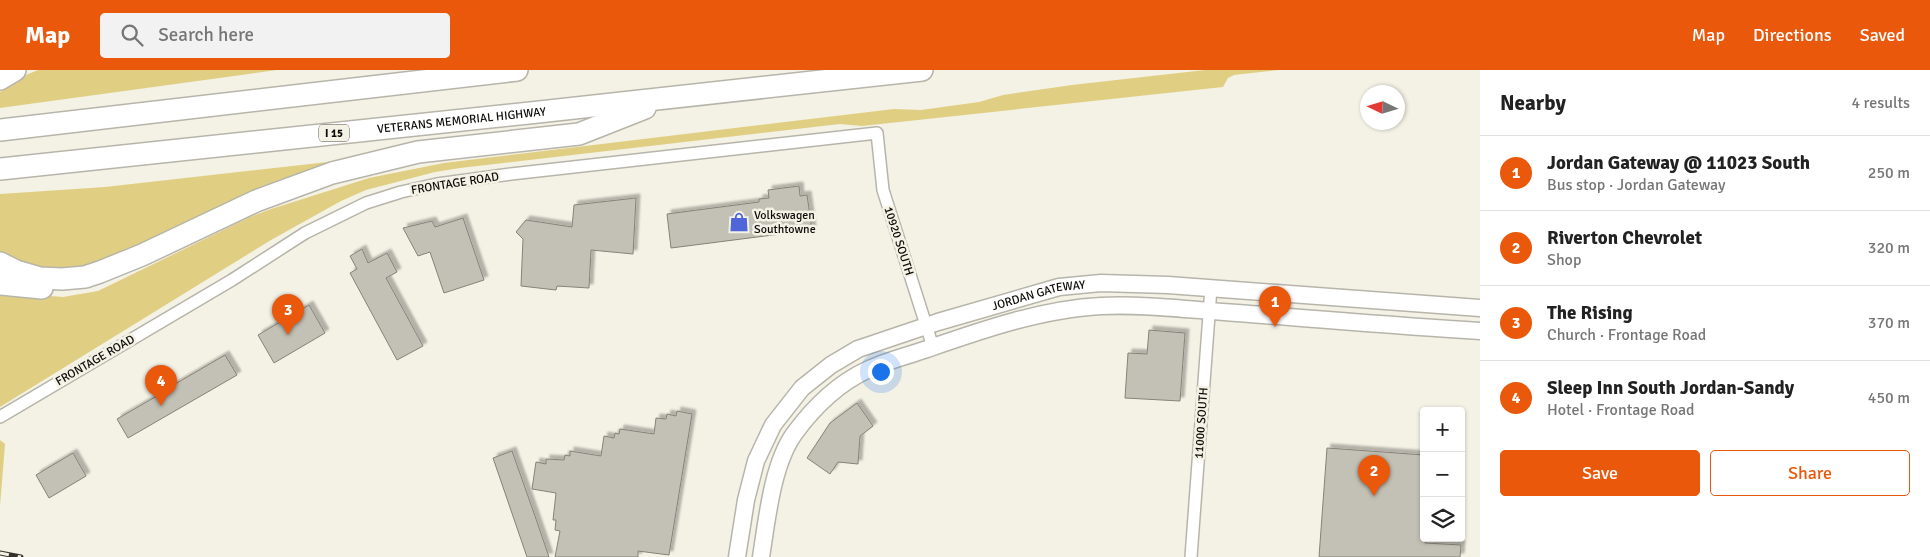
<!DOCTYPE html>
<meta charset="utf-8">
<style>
body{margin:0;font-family:Signika,sans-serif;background:#f2f2f2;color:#222}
.controls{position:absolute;right:15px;bottom:15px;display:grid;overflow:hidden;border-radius:5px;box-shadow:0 1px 4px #0004}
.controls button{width:45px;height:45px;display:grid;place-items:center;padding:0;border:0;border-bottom:1px solid #e0e0e0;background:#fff;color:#222;font:25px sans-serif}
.compass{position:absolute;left:1360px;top:15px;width:45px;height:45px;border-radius:50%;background:#fff;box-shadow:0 1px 4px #0004;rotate:274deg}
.you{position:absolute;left:880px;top:301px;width:18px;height:18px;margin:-12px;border:4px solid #fff;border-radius:50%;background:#1a73e8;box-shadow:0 0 0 8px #1a73e833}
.badge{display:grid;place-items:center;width:32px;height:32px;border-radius:50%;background:#ea580c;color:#fff;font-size:16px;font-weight:700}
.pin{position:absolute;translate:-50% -41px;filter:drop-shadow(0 1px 2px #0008)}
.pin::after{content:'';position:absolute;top:26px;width:18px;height:15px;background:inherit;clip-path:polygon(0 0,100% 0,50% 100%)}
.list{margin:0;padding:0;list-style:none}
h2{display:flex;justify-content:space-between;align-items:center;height:65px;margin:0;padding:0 20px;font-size:21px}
h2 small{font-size:16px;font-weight:400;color:#767676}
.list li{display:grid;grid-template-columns:32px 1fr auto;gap:15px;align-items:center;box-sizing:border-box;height:75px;padding:0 20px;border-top:1px solid #e0e0e0}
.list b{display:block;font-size:19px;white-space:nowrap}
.list p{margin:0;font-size:16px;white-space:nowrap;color:#767676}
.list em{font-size:16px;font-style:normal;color:#767676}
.actions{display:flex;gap:10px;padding:15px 20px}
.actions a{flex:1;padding:11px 0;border:1px solid #ea580c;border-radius:5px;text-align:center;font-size:18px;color:#ea580c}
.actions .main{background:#ea580c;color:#fff}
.icon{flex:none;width:28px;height:28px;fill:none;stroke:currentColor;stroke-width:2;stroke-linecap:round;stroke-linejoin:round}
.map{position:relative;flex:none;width:1480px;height:487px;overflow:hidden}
header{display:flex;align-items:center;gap:30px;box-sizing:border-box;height:70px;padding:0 25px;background:#ea580c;color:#fff}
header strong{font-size:24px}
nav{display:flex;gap:28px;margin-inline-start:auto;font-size:18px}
.search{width:350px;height:45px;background:#f2f2f2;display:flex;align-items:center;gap:12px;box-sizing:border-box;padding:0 18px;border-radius:5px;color:#767676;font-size:19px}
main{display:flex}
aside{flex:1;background:#fff}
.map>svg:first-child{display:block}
</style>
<header>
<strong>Map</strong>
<div class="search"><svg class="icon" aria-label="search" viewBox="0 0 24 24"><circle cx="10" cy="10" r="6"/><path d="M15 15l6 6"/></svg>Search here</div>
<nav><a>Map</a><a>Directions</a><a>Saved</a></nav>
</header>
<main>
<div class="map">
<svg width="1480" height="487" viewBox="0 0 1480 487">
<defs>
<filter id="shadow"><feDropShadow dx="4" dy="-4" stdDeviation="1" flood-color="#0004"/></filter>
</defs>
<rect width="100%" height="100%" fill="#f4f1e5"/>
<path fill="#e0cf83" d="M38,0H277L0,38V22L26,5Z
M1205,0H1278L1234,5L1228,8L1223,17L862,56L840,54L460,98L435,102L366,120L341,131L271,170L0,337V222L63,227L98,221L250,147L271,139L369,108L444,93L894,39L921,40L979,32L1003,25L1072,15Z
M328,92V95C277,109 229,131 181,155C150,170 113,192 80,199C53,204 23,196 0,182V124L105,117Z
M0,370L5,374L0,436Z"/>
<path fill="#c3c1b5" stroke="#858378" filter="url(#shadow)" d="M799,116L800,126L807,125L812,160L671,178L667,144L759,132V129L769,128L768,120Z
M636,128L633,184L591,180L589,218L557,216L556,220L521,216L523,169L516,162L526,150L572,157L574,135Z
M463,148L484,210L444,223L430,182L418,186L403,158L432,151L435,157Z
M362,179L368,193L387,183L397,202L386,208L423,276L397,290L350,203L357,199L350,186Z
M309,235L325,263L274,293L258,265Z
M1149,260L1185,263L1180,331L1125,328L1128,283L1147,284Z
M225,285L237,305L128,368L117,349L162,323L153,308L161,303L170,317Z
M857,333L873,356L860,366L858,394L838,392L830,404L807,388L830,353Z
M677,341L692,344L669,485L638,481V487H555L560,461L555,460L556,450H553L556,423L532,419L536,392L546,394V389L564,390L565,385L570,386V381L601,386L604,366L614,368L615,363L619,364L620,359L654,364L656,348L666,349L667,344L676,346Z
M1327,378L1424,385L1425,473L1461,475L1460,487H1319Z
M512,381L535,446L549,487H527L493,388Z
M73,383L86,406L49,428L36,405Z"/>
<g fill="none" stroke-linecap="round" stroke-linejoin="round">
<defs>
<path id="minor" d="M0,347L232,210L305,163L366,133L401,122L437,114L511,104L877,63L883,120L933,277
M1191,487L1211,218"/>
<g id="secondary">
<path id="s1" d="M737,487L746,430L756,391L773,355L802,318L831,295L858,279L938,252L1059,217L1101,213L1168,215L1480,238"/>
<path d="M761,487C767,450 772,395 794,364C813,338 837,314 867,300C885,291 907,286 927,279C982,260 1042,239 1101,236C1146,234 1192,240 1237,243C1318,249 1399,256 1480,261"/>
</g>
<g id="motorway">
<path d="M0,9L15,0"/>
<path d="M0,60L517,0"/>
<path id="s2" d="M0,99C307,66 615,35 922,0"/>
<path d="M0,193L16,201L40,208L62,209L85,207L100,202L142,185L256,131L332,103L418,82L579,64L645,38"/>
<path d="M0,214L42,218"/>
</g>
</defs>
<use href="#minor" stroke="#b7b5aa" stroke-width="14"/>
<use href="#secondary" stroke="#b7b5aa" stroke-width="19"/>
<use href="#motorway" stroke="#b7b5aa" stroke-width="24"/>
<use href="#minor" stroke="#fff" stroke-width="11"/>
<use href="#secondary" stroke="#fff" stroke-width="16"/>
<use href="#motorway" stroke="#fff" stroke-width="21"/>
<defs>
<path id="rail" d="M0,483L21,487"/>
</defs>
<use href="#rail" stroke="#33322d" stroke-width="5"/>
<use href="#rail" stroke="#f4f1e5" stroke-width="3" stroke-dasharray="9" stroke-linecap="butt"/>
</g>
<defs>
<symbol id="shop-bare" viewBox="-9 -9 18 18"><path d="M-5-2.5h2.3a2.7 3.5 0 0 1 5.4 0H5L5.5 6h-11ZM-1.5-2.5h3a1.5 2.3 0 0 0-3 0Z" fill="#4f65da" stroke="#f4f1e5" stroke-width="2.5" paint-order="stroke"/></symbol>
</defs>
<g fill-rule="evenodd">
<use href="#shop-bare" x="725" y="138" width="28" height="28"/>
</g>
<g text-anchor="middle" stroke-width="5" stroke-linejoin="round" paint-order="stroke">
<rect fill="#f4f1e5" stroke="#52504a" stroke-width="1" x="319" y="54.5" width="30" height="17" rx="4"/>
<g font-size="11" font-weight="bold" fill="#0c0b08">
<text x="334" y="67">I 15</text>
</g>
<g font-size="12" fill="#0c0b08" stroke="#f4f1e5">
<text dy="4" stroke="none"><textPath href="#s2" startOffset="464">VETERANS MEMORIAL HIGHWAY</textPath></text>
<text transform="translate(455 113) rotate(-9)" y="4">FRONTAGE ROAD</text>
<text transform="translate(899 171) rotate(72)" y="4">10920 SOUTH</text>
<text dy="4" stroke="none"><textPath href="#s1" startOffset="442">JORDAN GATEWAY</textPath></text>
<text transform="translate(95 290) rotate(-30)" y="4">FRONTAGE ROAD</text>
<text transform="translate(1201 353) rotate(-86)" y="4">11000 SOUTH</text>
</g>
<g font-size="12" fill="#0c0b08" stroke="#f4f1e5" text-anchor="start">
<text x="754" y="149">Volkswagen<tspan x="754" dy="14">Southtowne</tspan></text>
</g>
</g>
</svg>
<div class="controls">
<button>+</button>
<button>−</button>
<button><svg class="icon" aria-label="layers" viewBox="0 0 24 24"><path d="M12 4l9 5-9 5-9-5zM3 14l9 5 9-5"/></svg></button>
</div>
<svg class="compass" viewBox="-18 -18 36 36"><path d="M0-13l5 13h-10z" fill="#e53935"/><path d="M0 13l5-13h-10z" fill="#767676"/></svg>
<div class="you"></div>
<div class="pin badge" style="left:1275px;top:257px">1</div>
<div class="pin badge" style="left:1374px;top:426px">2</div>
<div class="pin badge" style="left:288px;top:265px">3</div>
<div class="pin badge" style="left:161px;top:336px">4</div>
</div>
<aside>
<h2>Nearby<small>4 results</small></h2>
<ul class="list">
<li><span class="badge">1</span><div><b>Jordan Gateway @ 11023 South</b><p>Bus stop · Jordan Gateway</p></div><em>250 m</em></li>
<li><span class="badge">2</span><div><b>Riverton Chevrolet</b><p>Shop</p></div><em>320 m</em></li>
<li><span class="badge">3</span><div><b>The Rising</b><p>Church · Frontage Road</p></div><em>370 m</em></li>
<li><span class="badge">4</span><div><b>Sleep Inn South Jordan-Sandy</b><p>Hotel · Frontage Road</p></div><em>450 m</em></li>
</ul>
<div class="actions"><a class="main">Save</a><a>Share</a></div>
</aside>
</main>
